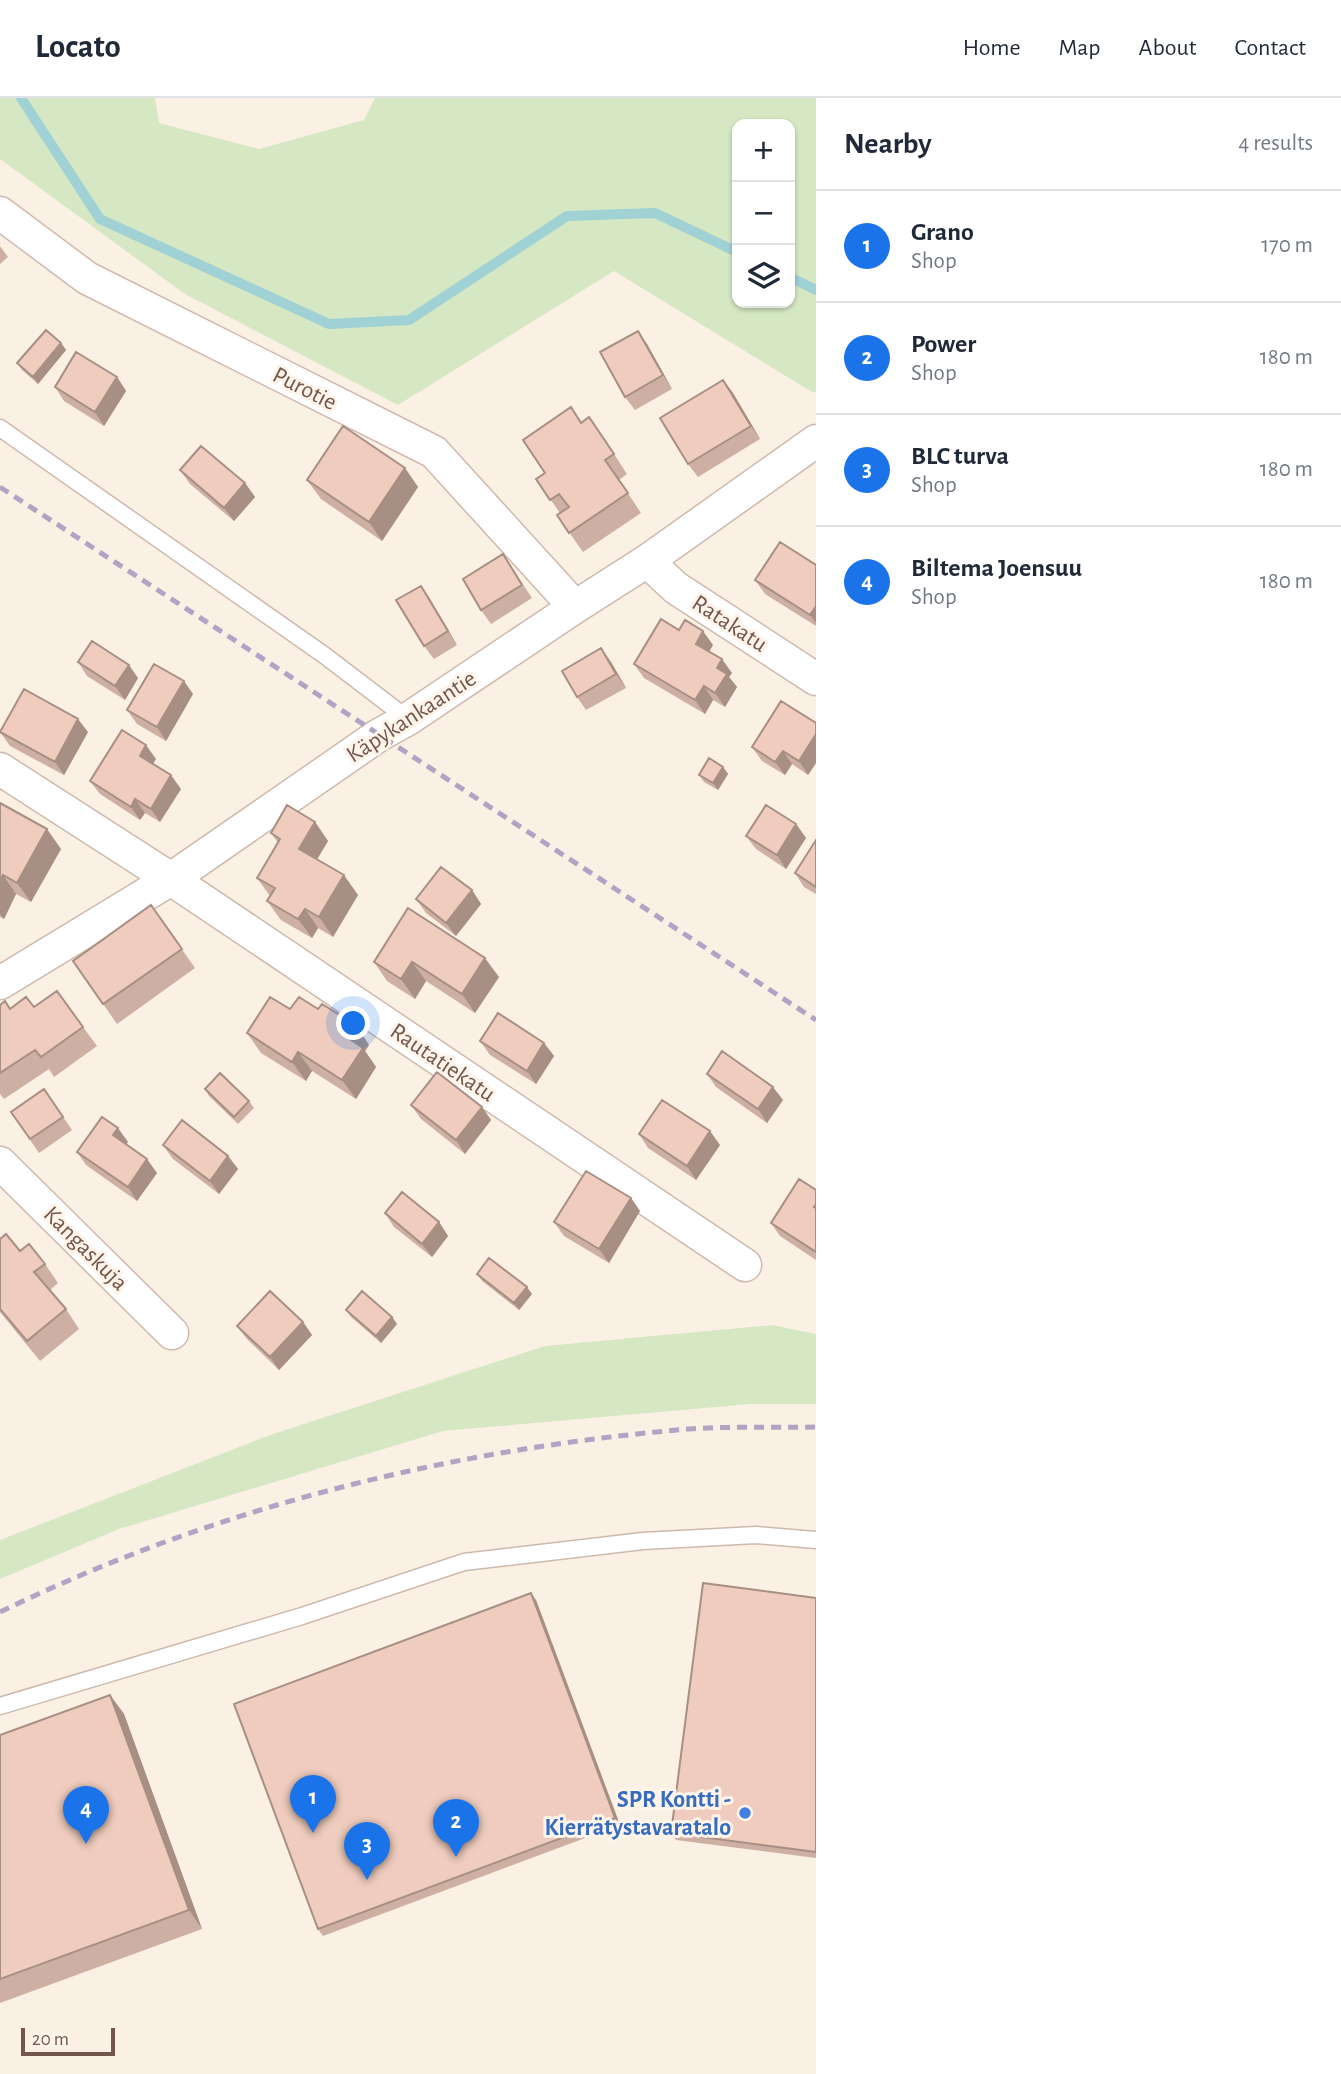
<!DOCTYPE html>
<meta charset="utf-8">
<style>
body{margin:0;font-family:"Alegreya Sans",sans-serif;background:#f2f2f3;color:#1f2937}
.controls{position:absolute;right:21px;top:21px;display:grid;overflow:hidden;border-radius:14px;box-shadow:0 2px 5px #0004}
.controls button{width:63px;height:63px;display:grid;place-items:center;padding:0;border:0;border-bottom:2px solid #e0e1e3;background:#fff;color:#1f2937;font:35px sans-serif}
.scale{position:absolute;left:21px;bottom:18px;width:94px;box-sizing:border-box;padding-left:7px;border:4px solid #72554b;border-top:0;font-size:19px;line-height:24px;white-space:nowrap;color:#72554b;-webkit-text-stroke:5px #fef4ea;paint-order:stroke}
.you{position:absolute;left:354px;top:926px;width:24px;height:24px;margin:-18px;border:5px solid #fff;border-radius:50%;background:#1a73e8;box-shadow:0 0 0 10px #1a73e833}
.badge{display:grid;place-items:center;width:46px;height:46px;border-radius:50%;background:#1a73e8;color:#fff;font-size:23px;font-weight:700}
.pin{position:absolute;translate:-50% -58px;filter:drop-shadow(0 2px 4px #0008)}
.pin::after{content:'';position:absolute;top:37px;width:24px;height:21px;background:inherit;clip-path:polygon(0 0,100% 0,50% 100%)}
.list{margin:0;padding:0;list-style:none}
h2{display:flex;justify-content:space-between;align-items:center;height:91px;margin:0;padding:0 28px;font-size:30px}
h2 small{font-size:23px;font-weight:400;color:#747a83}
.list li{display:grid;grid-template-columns:46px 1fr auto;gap:21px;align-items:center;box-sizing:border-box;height:112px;padding:0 28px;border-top:2px solid #e0e1e3}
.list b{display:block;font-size:26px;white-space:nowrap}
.list p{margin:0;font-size:23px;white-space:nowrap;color:#747a83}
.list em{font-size:23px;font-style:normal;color:#747a83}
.icon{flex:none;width:38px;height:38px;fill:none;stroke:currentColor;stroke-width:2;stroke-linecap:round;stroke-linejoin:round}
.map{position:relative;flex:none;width:816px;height:1976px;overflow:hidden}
header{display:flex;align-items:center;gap:42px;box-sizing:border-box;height:98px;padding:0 35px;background:#fff;border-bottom:2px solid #e0e1e3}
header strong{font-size:33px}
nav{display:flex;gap:38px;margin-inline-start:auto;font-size:24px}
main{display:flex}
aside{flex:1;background:#fff}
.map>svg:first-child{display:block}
</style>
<header>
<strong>Locato</strong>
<nav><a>Home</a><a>Map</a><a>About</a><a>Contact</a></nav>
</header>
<main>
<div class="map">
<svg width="816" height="1976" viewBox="0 0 816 1976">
<rect width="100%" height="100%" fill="#fbf0e4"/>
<path fill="#d5e8c3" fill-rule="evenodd" d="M0,0H155L159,25L259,51L364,22L375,0H816V294H812L614,173L398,307L185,196L0,61ZM790,26V205H737V26Z
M772,1227L816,1236V1306H751L443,1333L119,1431L0,1481V1442L270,1337L545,1248Z"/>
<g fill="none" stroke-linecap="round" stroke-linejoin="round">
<path stroke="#a0d1d4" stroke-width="10" d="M21,0L100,121L329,226L409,222L567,118L655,115L737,154
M790,179L816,192"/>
<defs>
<path id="service" d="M0,330L324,557L408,621
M0,1608L302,1518L464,1464L643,1443L756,1437L816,1442"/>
<path id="minor" d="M0,115L87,180L434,354L575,509
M647,463L676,490L816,581
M0,671L171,781L745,1167
M0,885L171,781L379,637L408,621L575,509L647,463L816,343
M0,1065L172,1235"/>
</defs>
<use href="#service" stroke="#ceb9ae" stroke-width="19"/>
<use href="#minor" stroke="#ceb9ae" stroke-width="35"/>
<use href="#service" stroke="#fff" stroke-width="16"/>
<use href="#minor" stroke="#fff" stroke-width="32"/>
<path stroke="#b2a3c4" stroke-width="5" stroke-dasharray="10 7" stroke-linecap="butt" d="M0,389L816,922
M0,1514C216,1409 450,1351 689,1331C731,1328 774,1330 816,1329"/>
</g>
<path fill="#ceafa3" d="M0,148L8,159L0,166Z
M61,245L66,252L38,286L22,272L17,265Z
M647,246L672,291L635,312L625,299Z
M117,279L126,293L104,328L64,303L55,289Z
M723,282L733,295L760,341L698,379L688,366Z
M581,324L603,339L627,376L619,382L641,415L583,454L557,417L560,415L536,381L545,375Z
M405,370L418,389L382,443L321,401L307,382Z
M180,372L245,385L255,399L234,423L190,386Z
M816,467V528L765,496L755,482Z
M512,470L532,500L491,526L481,512Z
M421,488L430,501L457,547L434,561L424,548Z
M679,532L713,547L709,553L732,575L729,579L737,589L725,609L713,602L705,616L644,580L634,566Z
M78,564L138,580L125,602L87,578Z
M611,564L626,590L586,612L577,599Z
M193,596L166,643L137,626L127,612Z
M816,625V665L808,677L792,666L785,677L762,663L752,649Z
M0,634H88L64,677L10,648Z
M156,661L153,666L181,691L160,724L145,715L140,722L100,696L90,683Z
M723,669L728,676L718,692L704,684L699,677Z
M0,705L61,751L31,804L16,796L4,821L0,819Z
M315,724L328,743L317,761L358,797L333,839L318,830L312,840L281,822L267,803L270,798L257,780L278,745L271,735Z
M796,726L806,740L786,771L756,751L746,738Z
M816,742V796L804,789L795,775Z
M472,792L481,806L456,838L426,815L416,801Z
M151,807L195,870L117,926L73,863Z
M408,810L499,879L475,915L426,883L415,901L387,883L374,864Z
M0,907L10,911L34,909L83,929L97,948L54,979L49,971L4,1001L0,996Z
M290,911H318L356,927L369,947L365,953L376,969L356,1001L312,973L306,983L261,955L247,935Z
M480,943L544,945L554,958L536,986L490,957Z
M707,976L783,1002L767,1025L716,989Z
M44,991L72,1032L39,1055L11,1014Z
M205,991L249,1003L254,1010L238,1026L209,998Z
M411,1007L482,1009L491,1022L465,1056L421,1021Z
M639,1036L720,1047L696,1082L648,1050Z
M128,1044L126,1046L157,1075L137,1103L86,1067L77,1054Z
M163,1047L228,1058L238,1071L219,1096L173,1061Z
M816,1092V1162L780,1138L771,1125Z
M631,1100L640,1113L609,1165L564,1138L554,1124Z
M385,1115L439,1124L448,1138L432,1159L394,1129Z
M0,1141L20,1153L45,1166L58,1185L50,1192L66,1211L79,1231L40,1263L0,1214Z
M477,1176L532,1196L519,1212L482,1183Z
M346,1212L392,1219L397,1226L381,1245L351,1219Z
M303,1224L312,1237L279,1272L247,1241L237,1228Z
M816,1500V1760L676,1742L671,1735Z
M536,1502L620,1727L323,1838L318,1831Z
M110,1597L124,1616L202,1831L0,1905V1637Z"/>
<path fill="#a78f84" d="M638,233L647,246L672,291L663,277Z
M61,245L66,252L38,286L33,279Z
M117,279L126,293L104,328L95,314Z
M723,282L733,295L760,341L751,328Z
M405,370L418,389L382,443L369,424Z
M245,385L255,399L234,423L224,410Z
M421,488L430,501L457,547L448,533Z
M816,508V525L810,517Z
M703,533L713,547L706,559L696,546Z
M601,550L611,564L626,590L616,576Z
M722,561L732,575L729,579L737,589L725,609L715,595L717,570Z
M129,567L138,580L125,602L115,588Z
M184,583L193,596L166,643L157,629Z
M704,588L713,602L705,616L695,602Z
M78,621L88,634L64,677L55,664Z
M816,636V665L808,677L799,663Z
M146,647L156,661L150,671L140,658Z
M783,653L792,666L785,677L775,664Z
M723,669L728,676L718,692L713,685Z
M171,677L181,691L160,724L151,711Z
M135,701L145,715L140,722L131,709Z
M315,724L328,743L312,770L299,751Z
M796,726L806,740L786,771L777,757Z
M47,731L61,751L31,804L17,785Z
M3,777L16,796L4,821L0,816V783Z
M344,777L358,797L333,839L319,819Z
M472,792L481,806L456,838L446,825Z
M305,811L318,830L312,840L298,821Z
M485,860L499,879L475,915L462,896Z
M412,864L426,883L415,901L401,881Z
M356,927L369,947L365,953L376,969L356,1001L342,982L348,940Z
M544,945L554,958L536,986L527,973Z
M298,954L312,973L306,983L292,964Z
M773,989L783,1002L767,1025L758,1011Z
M482,1009L491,1022L465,1056L456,1042Z
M118,1030L128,1044L123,1051L113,1037Z
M710,1033L720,1047L696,1082L687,1068Z
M228,1058L238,1071L219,1096L210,1083Z
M147,1061L157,1075L137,1103L128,1089Z
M631,1100L640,1113L609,1165L599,1151Z
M439,1124L448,1138L432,1159L422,1146Z
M527,1189L532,1196L519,1212L514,1205Z
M392,1219L397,1226L381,1245L376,1238Z
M303,1224L312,1237L279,1272L270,1259Z
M531,1495L536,1502L620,1727L615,1720Z
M110,1597L124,1616L202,1831L189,1812Z"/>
<path fill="#efccbd" stroke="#a78f84" stroke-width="2" d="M46,232L61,245L33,279L17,265Z
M638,233L663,277L625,299L600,254Z
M76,254L117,279L95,314L55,289Z
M723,282L751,328L688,366L660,320Z
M571,309L581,325L589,319L614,356L605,362L628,395L569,435L557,417L569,409L559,396L550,402L536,381L545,375L523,342Z
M343,328L405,370L369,424L307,382Z
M201,348L245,385L224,410L180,372Z
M780,444L816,467V508L810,517L755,482Z
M503,456L522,487L481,512L463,481Z
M421,488L448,533L424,548L396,502Z
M661,521L679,532L685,522L703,533L696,546L722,561L717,570L727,576L715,595L704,588L695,602L634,566Z
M92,543L129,567L115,588L78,564Z
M601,550L616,576L577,599L562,573Z
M154,566L184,583L157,629L127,612Z
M24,591L78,621L55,664L0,634Z
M781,603L816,625V636L799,663L783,653L775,664L752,649Z
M122,632L146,647L140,658L171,677L151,711L135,701L131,709L90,683Z
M709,660L723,669L713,685L699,677Z
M0,705L47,731L17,785L3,777L0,783Z
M287,707L315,724L299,751L344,777L319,819L305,811L298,821L267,803L275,790L257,780L280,741L271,735Z
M766,707L796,726L777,757L746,738Z
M816,742V789L795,775Z
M441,769L472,792L446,825L416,801Z
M151,807L182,851L103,906L73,863Z
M408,810L485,860L462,896L412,864L401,881L374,864Z
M57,893L83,929L41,959L35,952L0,975V907L5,903L10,911L26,899L34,909Z
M270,899L290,911L299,899L318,911L322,906L356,927L348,940L363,950L342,982L298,954L292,964L247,935Z
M498,915L544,945L527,973L480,943Z
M722,953L773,989L758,1011L707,976Z
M437,974L482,1009L456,1042L411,1007Z
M220,975L249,1003L234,1019L205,991Z
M44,991L63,1019L30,1041L11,1014Z
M662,1002L710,1033L687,1068L639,1036Z
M102,1019L118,1030L113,1037L147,1061L128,1089L77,1054Z
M182,1022L228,1058L210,1083L163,1047Z
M586,1073L631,1100L599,1151L554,1124Z
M799,1081L816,1092V1106L814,1109L816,1110V1154L771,1125Z
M402,1094L439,1124L422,1146L385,1115Z
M6,1136L20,1153L29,1146L45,1166L34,1174L66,1211L27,1243L0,1211V1141Z
M489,1160L527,1189L514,1205L477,1176Z
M270,1193L303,1224L270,1259L237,1228Z
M362,1193L392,1219L376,1238L346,1212Z
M703,1485L816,1500V1754L671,1735Z
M531,1495L615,1720L318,1831L234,1606Z
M110,1597L189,1812L0,1881V1637Z"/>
<circle fill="#3f7fe0" stroke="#fef4ea" stroke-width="2.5" cx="745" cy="1715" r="7"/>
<g text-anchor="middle" stroke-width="6" stroke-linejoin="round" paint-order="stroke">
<g font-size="24" fill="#72554b" stroke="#fef4ea">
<text transform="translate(305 290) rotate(27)" y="8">Purotie</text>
<text transform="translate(730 525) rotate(33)" y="8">Ratakatu</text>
<text transform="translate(411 618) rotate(-33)" y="8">Käpykankaantie</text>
<text transform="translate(443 964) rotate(34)" y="8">Rautatiekatu</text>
<text transform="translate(86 1150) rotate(45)" y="8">Kangaskuja</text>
</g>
<g font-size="24" font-weight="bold" fill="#366cbe" stroke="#fef4ea" text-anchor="end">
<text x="731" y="1709">SPR Kontti -<tspan x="731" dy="28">Kierrätystavaratalo</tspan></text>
</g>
</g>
</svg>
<div class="controls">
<button>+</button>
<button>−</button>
<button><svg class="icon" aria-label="layers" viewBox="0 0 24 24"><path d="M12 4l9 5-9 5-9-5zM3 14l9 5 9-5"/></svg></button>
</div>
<div class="scale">20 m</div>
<div class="you"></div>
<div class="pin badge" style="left:313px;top:1735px">1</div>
<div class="pin badge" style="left:456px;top:1759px">2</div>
<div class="pin badge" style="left:367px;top:1782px">3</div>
<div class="pin badge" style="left:86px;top:1746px">4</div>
</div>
<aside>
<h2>Nearby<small>4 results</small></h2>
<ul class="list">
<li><span class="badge">1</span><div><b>Grano</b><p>Shop</p></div><em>170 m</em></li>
<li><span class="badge">2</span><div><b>Power</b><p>Shop</p></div><em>180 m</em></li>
<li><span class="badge">3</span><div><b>BLC turva</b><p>Shop</p></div><em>180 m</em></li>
<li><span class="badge">4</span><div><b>Biltema Joensuu</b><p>Shop</p></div><em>180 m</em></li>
</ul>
</aside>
</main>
